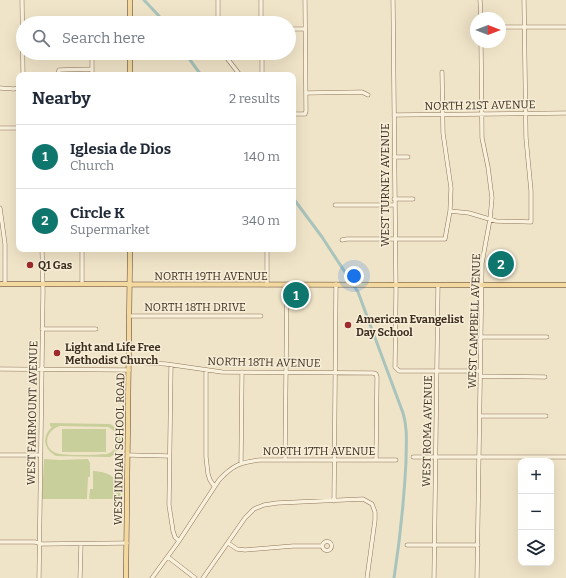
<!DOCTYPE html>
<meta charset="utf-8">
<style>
body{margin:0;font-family:Bitter,serif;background:#f6f6f7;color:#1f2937}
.controls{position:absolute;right:12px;bottom:12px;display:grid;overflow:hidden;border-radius:8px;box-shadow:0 4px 16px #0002}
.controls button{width:36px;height:36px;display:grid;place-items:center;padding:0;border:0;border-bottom:1px solid #e0e1e3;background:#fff;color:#1f2937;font:20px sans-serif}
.compass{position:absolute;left:470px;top:12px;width:36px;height:36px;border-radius:50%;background:#fff;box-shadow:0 4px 16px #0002;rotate:90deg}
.you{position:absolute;left:354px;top:276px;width:14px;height:14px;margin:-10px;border:3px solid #fff;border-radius:50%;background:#1a73e8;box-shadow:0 0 0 6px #1a73e833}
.badge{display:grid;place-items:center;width:26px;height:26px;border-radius:50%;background:#0f766e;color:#fff;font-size:13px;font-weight:700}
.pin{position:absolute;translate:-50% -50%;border:2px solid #fff;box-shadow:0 1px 4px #0006}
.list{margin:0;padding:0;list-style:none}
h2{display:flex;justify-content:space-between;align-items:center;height:52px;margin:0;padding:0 16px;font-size:17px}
h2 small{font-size:13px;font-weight:400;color:#747a83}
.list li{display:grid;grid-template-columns:26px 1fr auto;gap:12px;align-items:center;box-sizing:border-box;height:64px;padding:0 16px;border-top:1px solid #e0e1e3}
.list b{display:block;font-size:15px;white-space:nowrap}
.list p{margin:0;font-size:13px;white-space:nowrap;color:#747a83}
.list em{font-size:13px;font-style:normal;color:#747a83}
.icon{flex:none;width:22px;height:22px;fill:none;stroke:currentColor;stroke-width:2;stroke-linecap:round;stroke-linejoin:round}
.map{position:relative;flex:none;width:566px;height:578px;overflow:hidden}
.search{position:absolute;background:#fff;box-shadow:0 4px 16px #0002;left:16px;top:16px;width:280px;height:44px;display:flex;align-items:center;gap:10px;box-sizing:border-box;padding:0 14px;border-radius:22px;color:#747a83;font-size:15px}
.panel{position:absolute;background:#fff;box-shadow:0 4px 16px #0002;left:16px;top:72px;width:280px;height:180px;border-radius:8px}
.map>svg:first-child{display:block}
</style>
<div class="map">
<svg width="566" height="578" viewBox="0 0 566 578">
<rect width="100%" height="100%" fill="#f0e4c8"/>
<path fill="#c9cf9b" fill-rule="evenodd" d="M50,423L110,424C125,431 125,450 110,457L56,456C43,449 42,436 52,427L50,426ZM61,426L108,427C121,433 121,449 107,454C97,455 64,456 56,453C41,447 47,428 61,426Z
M62,429H106V452H62Z
M44,459L59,460L88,459L90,463V477H88L87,499H42Z
M93,471C113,472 120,480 121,499H89L90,489H93Z"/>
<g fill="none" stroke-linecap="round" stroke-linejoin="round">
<path stroke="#a9c4bc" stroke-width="3" d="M144,0L159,16L163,23
M185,53L201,75
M293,198L322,237L358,292L403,413C408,429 406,445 406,462C404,501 400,539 394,578"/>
<defs>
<path id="minor" d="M22,0L23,75
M218,0V23
M261,0V23
M393,0L396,291L395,367L399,371H480
M480,0L481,18
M500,27H566
M289,29H305
M92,53V75
M223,53L240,75
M262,53V75
M58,75L59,70L92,69
M0,88L14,89L19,87
M306,93L362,92L368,95
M293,114H305L306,111L305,0
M394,115L566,113
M0,128H19
M394,157H408
M394,199H413
M335,205H394
M0,208L5,244V284
M450,211L469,213L496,221L531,222V191L526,138L524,0
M342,240L347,239H445L450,211L451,188L443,133L442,72
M82,249V284
M267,249V285
M129,316H261
M42,329H96
M481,337H547
M129,362L166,364L222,372L373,373L376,374L377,377L376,460
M171,365L169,505L173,531L175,537L179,541
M0,369L129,370
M206,371V457L208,474L210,480L214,486
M480,376L545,377
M480,416H546
M0,455H40
M128,455L169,456
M413,457H566
M285,460L287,284
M241,462L242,372
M334,501L336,284
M322.5 546a4.5 4.5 0 1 1 9 0a4.5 4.5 0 1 1-9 0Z
M0,542H35L42,544L127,543
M228,543L237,549L245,550L293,546H322
M407,545H478
M168,557L195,578
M39,578L43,291L42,249
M80,578L81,544
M152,578L179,541L219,480C232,466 240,462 260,460H396
M203,578L245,518L254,509L264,505L277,503L363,499L372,504L375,512V520L367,578
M434,578L438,285
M477,578L482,263L490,219L492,198L488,167L482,138L481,42"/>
<path id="major" d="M130,0V23
M130,75V53
M0,284L566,285
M126,578L130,249"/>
</defs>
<use href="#minor" stroke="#8d765c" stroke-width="4.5"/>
<use href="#major" stroke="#5b4430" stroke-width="5.5"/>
<use href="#minor" stroke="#faf1dc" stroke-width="3.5"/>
<use href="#major" stroke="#f3d9a0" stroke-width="4.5"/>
</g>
<g fill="#9e2a2b" stroke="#f7eed8" stroke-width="1.5">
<circle cx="30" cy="265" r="4"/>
<circle cx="348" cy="325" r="4"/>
<circle cx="57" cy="353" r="4"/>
</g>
<g text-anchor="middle" stroke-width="3" stroke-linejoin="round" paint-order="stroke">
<g font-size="11" fill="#3d2e20" stroke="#f7eed8">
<text transform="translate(480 105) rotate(-1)" y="4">NORTH 21ST AVENUE</text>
<text transform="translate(385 185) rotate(-90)" y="4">WEST TURNEY AVENUE</text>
<text x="211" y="280">NORTH 19TH AVENUE</text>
<text x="195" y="311">NORTH 18TH DRIVE</text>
<text transform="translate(474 321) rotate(-88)" y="4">WEST CAMPBELL AVENUE</text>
<text transform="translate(264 362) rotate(1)" y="4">NORTH 18TH AVENUE</text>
<text transform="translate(32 413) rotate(-89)" y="4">WEST FAIRMOUNT AVENUE</text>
<text transform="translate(427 431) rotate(-89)" y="4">WEST ROMA AVENUE</text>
<text transform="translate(119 449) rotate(-89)" y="4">WEST INDIAN SCHOOL ROAD</text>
<text x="319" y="455">NORTH 17TH AVENUE</text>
</g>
<g font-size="11" font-weight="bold" fill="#3d2e20" stroke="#f7eed8" text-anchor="start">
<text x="38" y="269">Q1 Gas</text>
<text x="356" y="323">American Evangelist<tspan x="356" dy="13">Day School</tspan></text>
<text x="65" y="351">Light and Life Free<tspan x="65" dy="13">Methodist Church</tspan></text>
</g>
</g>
</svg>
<div class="controls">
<button>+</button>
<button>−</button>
<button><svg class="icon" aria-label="layers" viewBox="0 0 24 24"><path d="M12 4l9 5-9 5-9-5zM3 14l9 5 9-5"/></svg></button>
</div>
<svg class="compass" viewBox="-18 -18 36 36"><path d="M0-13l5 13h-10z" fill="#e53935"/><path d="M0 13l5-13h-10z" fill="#747a83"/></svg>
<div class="you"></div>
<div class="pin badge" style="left:296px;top:295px">1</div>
<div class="pin badge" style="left:501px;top:264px">2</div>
<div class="search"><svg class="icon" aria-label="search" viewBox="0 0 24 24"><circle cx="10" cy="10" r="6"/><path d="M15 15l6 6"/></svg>Search here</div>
<section class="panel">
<h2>Nearby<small>2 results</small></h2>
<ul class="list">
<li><span class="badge">1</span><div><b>Iglesia de Dios</b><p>Church</p></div><em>140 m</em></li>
<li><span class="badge">2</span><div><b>Circle K</b><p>Supermarket</p></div><em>340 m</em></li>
</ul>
</section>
</div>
